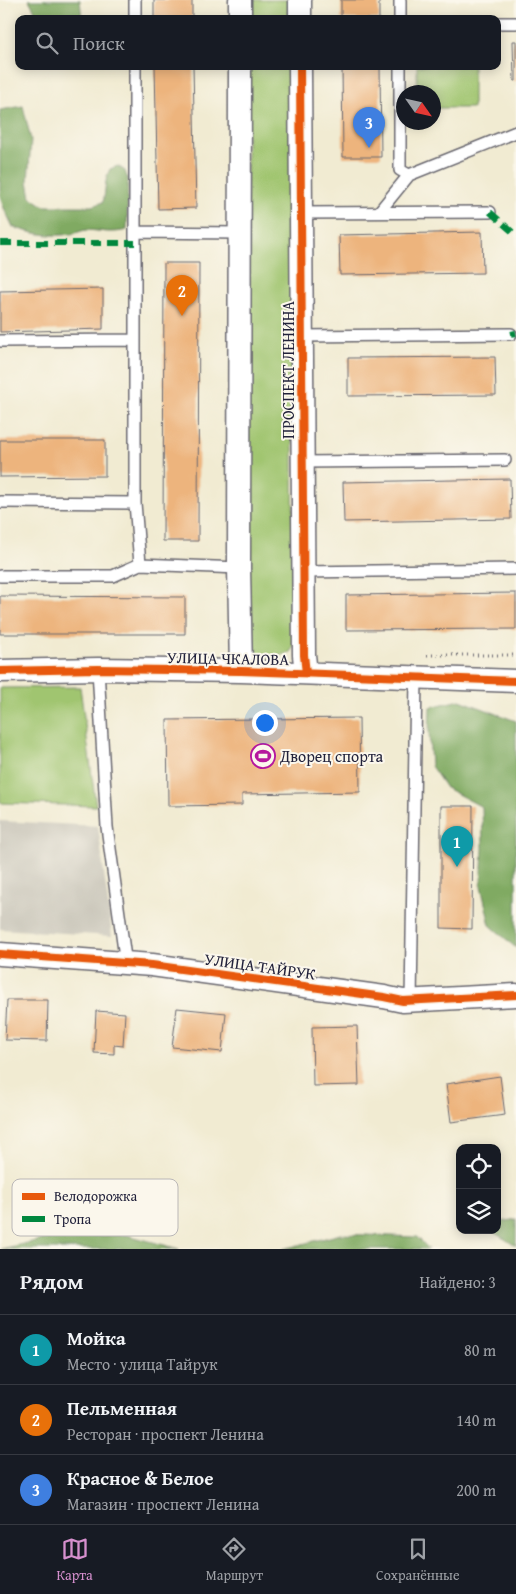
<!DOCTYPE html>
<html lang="ru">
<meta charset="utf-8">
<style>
body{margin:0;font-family:"Gentium Book Plus",serif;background:#242831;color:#f1f3f6}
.controls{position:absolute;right:15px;bottom:15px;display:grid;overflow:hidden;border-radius:10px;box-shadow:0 2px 12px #0003}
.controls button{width:45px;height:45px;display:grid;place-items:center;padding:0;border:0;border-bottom:1px solid #363941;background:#171b24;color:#f1f3f6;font:25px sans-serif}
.compass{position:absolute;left:396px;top:85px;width:45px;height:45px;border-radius:50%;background:#171b24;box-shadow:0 2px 12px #0003;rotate:124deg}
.you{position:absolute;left:264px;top:722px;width:18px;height:18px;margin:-12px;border:4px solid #fff;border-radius:50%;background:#1a73e8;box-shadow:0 0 0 8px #1a73e833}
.badge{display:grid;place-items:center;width:32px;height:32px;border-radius:50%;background:#d690ce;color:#fff;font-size:16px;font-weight:700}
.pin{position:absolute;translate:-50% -41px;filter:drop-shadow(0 1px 2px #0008)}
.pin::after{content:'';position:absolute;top:26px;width:18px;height:15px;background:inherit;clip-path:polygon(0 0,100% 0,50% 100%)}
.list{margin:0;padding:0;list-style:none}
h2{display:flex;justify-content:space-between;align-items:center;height:65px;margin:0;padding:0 20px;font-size:21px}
h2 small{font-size:16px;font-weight:400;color:#9ea1a6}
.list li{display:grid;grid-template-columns:32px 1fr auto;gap:15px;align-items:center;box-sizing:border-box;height:70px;padding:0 20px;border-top:1px solid #363941}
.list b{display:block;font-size:19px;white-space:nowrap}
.list p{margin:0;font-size:16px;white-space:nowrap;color:#9ea1a6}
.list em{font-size:16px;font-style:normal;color:#9ea1a6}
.icon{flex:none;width:28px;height:28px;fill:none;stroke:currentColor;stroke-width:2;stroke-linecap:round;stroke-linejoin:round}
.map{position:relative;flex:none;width:516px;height:1249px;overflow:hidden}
.search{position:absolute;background:#171b24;box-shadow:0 2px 12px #0003;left:15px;right:15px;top:15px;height:55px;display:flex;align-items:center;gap:12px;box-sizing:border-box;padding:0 18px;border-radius:10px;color:#9ea1a6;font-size:19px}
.sheet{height:275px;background:#171b24}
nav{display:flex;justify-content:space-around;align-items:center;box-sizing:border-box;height:70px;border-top:1px solid #363941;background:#171b24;font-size:14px;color:#9ea1a6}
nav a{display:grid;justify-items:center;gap:2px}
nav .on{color:#d690ce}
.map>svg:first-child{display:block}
</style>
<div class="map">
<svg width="516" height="1249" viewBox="0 0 516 1249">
<rect width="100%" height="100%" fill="#fbf7ec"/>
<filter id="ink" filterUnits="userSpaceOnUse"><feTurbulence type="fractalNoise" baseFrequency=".02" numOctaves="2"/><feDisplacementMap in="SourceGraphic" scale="10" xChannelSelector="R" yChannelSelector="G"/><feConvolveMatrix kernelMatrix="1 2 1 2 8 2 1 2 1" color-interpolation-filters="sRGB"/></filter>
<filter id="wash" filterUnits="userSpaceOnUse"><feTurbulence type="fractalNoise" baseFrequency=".0096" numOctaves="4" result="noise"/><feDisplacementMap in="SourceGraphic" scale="20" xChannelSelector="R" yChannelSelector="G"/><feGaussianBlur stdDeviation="1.12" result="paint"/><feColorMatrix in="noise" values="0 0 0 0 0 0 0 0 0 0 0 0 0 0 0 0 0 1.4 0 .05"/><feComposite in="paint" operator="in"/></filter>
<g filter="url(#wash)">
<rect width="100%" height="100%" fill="#f1ebd2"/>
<path fill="#c8c4b8" d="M0,821L98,826L112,936L0,929Z"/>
<path fill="#a0c56f" stroke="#617455" d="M247,0H290V19H247Z
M247,66H291L294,646L290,652C276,658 258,662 247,647Z
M417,66H473V108H434V92H417Z
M80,687L96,806L0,803V688Z"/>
<path fill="#80aa62" stroke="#51664e" d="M29,0H80L82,19H37L34,9Z
M23,106L31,140L28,181L31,197L44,206H92L103,202C106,191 104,180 110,169L118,166L125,171L128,180L127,230C112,234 101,231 87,230C82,230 77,233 72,234C50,237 33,234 13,227L3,206L0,195V110Z
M460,700L516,721V948L490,925L481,886L483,848L482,807L446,788L431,766L429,732L430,707Z
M516,1219V1246L490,1230H497V1223Z
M341,1234L417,1237L429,1249H283Z
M127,1235L179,1249H1L54,1237Z"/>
<g id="blocks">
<path fill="#edb47d" d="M154,0H192V19H154Z
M341,0H379V19H341Z
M513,41H516V81H514Z
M155,66H193L196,208L158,209Z
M342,66H380L381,157H343Z
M482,232L483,273L340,275L339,235Z
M164,263H199L198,541H163Z
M103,289V329L0,332V291Z
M495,357L496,395L348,396V358Z
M0,440H105V476L0,477Z
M510,479L511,519L344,522L343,482Z
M516,593V629L346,630V595Z
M0,596L185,597V634H0Z
M359,718L360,792L242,794V805L168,806L167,720Z
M441,806H473L472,929L441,928Z
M7,1000H48L47,1041L5,1040Z
M177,1008L226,1013L222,1052L172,1047Z
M96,1011L125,1013L123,1046L114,1045V1054L94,1053Z
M357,1026L359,1085L313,1086L312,1027Z
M500,1076L505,1115L451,1122L446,1084Z"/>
</g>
</g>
<g filter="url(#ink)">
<use href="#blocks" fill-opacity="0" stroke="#6a6870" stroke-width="1"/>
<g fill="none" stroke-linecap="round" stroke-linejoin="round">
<defs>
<path id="lane" d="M135,19V0
M400,19V0
M497,23H516
M135,66V503L140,564
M400,66V170L409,175
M379,212L409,175L516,132
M301,213L490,212
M135,232L239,233
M302,336L511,334
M0,341L135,340
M303,462L505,460
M0,502L135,503
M303,572L516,569
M0,576H113L140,564L239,568
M98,669L107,827L126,965
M411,1001L416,678"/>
<path id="street" d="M300,0V19
M240,19V0
M240,66L239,568L241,671
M300,66L304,655L306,673
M0,671L98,669L241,671L516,681
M0,954L152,965L384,997L403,1001L516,995"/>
</defs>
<use href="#lane" stroke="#6a6870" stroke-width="14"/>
<use href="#street" stroke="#6a6870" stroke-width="25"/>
<path stroke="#6a6870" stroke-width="3" stroke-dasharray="1 4" stroke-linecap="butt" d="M427,655H516"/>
<use href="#lane" stroke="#fff" stroke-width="11"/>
<use href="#street" stroke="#fff" stroke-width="22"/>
<path stroke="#00873e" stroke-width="6" stroke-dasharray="12 6" stroke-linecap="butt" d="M490,212L516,235
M0,243H135
M511,334L516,333"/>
<defs>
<path id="cycleway" d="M300,66L304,655L306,673
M0,671L98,669L241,671L516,681
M0,954L152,965L384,997L403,1001L516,995"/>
</defs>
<use href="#cycleway" stroke="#fbf7ec" stroke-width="11"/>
<use href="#cycleway" stroke="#e8590c" stroke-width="8"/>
</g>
</g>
<defs>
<symbol id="stadium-ring" viewBox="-11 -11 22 22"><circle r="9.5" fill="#fbf7ec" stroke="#b5179e" stroke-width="1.5"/><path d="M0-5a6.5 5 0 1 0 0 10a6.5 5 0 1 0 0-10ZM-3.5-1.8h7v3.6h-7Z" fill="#b5179e"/></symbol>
</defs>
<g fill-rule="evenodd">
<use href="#stadium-ring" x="249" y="742" width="28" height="28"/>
</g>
<g text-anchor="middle" stroke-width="4" stroke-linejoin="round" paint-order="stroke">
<g font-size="16" fill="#22223b" stroke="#fbf7ec">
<text transform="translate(288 370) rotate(-90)" y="6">ПРОСПЕКТ ЛЕНИНА</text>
<text transform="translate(228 658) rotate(1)" y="6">УЛИЦА ЧКАЛОВА</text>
<text transform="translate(260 966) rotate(8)" y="6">УЛИЦА ТАЙРУК</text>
</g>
<g font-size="16" fill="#22223b" stroke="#fbf7ec" text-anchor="start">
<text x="280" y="762">Дворец спорта</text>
</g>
</g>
<rect x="12" y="1179" width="166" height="57" rx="8" fill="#fbf7ec" stroke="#bab7b7" stroke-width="1"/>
<rect x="22" y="1193" width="23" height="7" fill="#e8590c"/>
<rect x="22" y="1216" width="23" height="6" fill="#00873e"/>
<g font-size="14" fill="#22223b">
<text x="54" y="1201">Велодорожка</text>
<text x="54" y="1224">Тропа</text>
</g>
</svg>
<div class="controls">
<button><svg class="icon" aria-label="locate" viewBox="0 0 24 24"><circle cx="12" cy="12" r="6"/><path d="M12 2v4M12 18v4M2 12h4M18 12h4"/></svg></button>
<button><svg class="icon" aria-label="layers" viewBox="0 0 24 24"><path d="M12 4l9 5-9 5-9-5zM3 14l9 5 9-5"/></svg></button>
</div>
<svg class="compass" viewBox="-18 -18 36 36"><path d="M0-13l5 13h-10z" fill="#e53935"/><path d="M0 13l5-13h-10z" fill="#9ea1a6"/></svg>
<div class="you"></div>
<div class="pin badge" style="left:457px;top:867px;background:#0f9aa8">1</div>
<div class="pin badge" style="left:182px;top:316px;background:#e8710a">2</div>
<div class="pin badge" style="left:369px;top:148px;background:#3f7fe0">3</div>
<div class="search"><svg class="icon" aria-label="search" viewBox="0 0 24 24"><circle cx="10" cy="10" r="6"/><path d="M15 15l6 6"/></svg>Поиск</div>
</div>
<section class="sheet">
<h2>Рядом<small>Найдено: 3</small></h2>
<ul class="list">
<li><span class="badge" style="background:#0f9aa8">1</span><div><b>Мойка</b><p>Место · улица Тайрук</p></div><em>80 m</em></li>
<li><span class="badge" style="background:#e8710a">2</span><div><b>Пельменная</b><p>Ресторан · проспект Ленина</p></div><em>140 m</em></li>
<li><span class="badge" style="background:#3f7fe0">3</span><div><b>Красное &amp; Белое</b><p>Магазин · проспект Ленина</p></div><em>200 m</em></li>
</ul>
</section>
<nav>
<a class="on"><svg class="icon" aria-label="map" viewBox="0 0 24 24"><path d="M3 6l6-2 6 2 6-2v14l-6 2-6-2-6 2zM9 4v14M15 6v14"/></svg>Карта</a>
<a><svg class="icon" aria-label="directions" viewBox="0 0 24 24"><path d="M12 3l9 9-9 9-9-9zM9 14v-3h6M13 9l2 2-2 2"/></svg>Маршрут</a>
<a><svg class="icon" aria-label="saved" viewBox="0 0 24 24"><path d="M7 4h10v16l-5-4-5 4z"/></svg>Сохранённые</a>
</nav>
